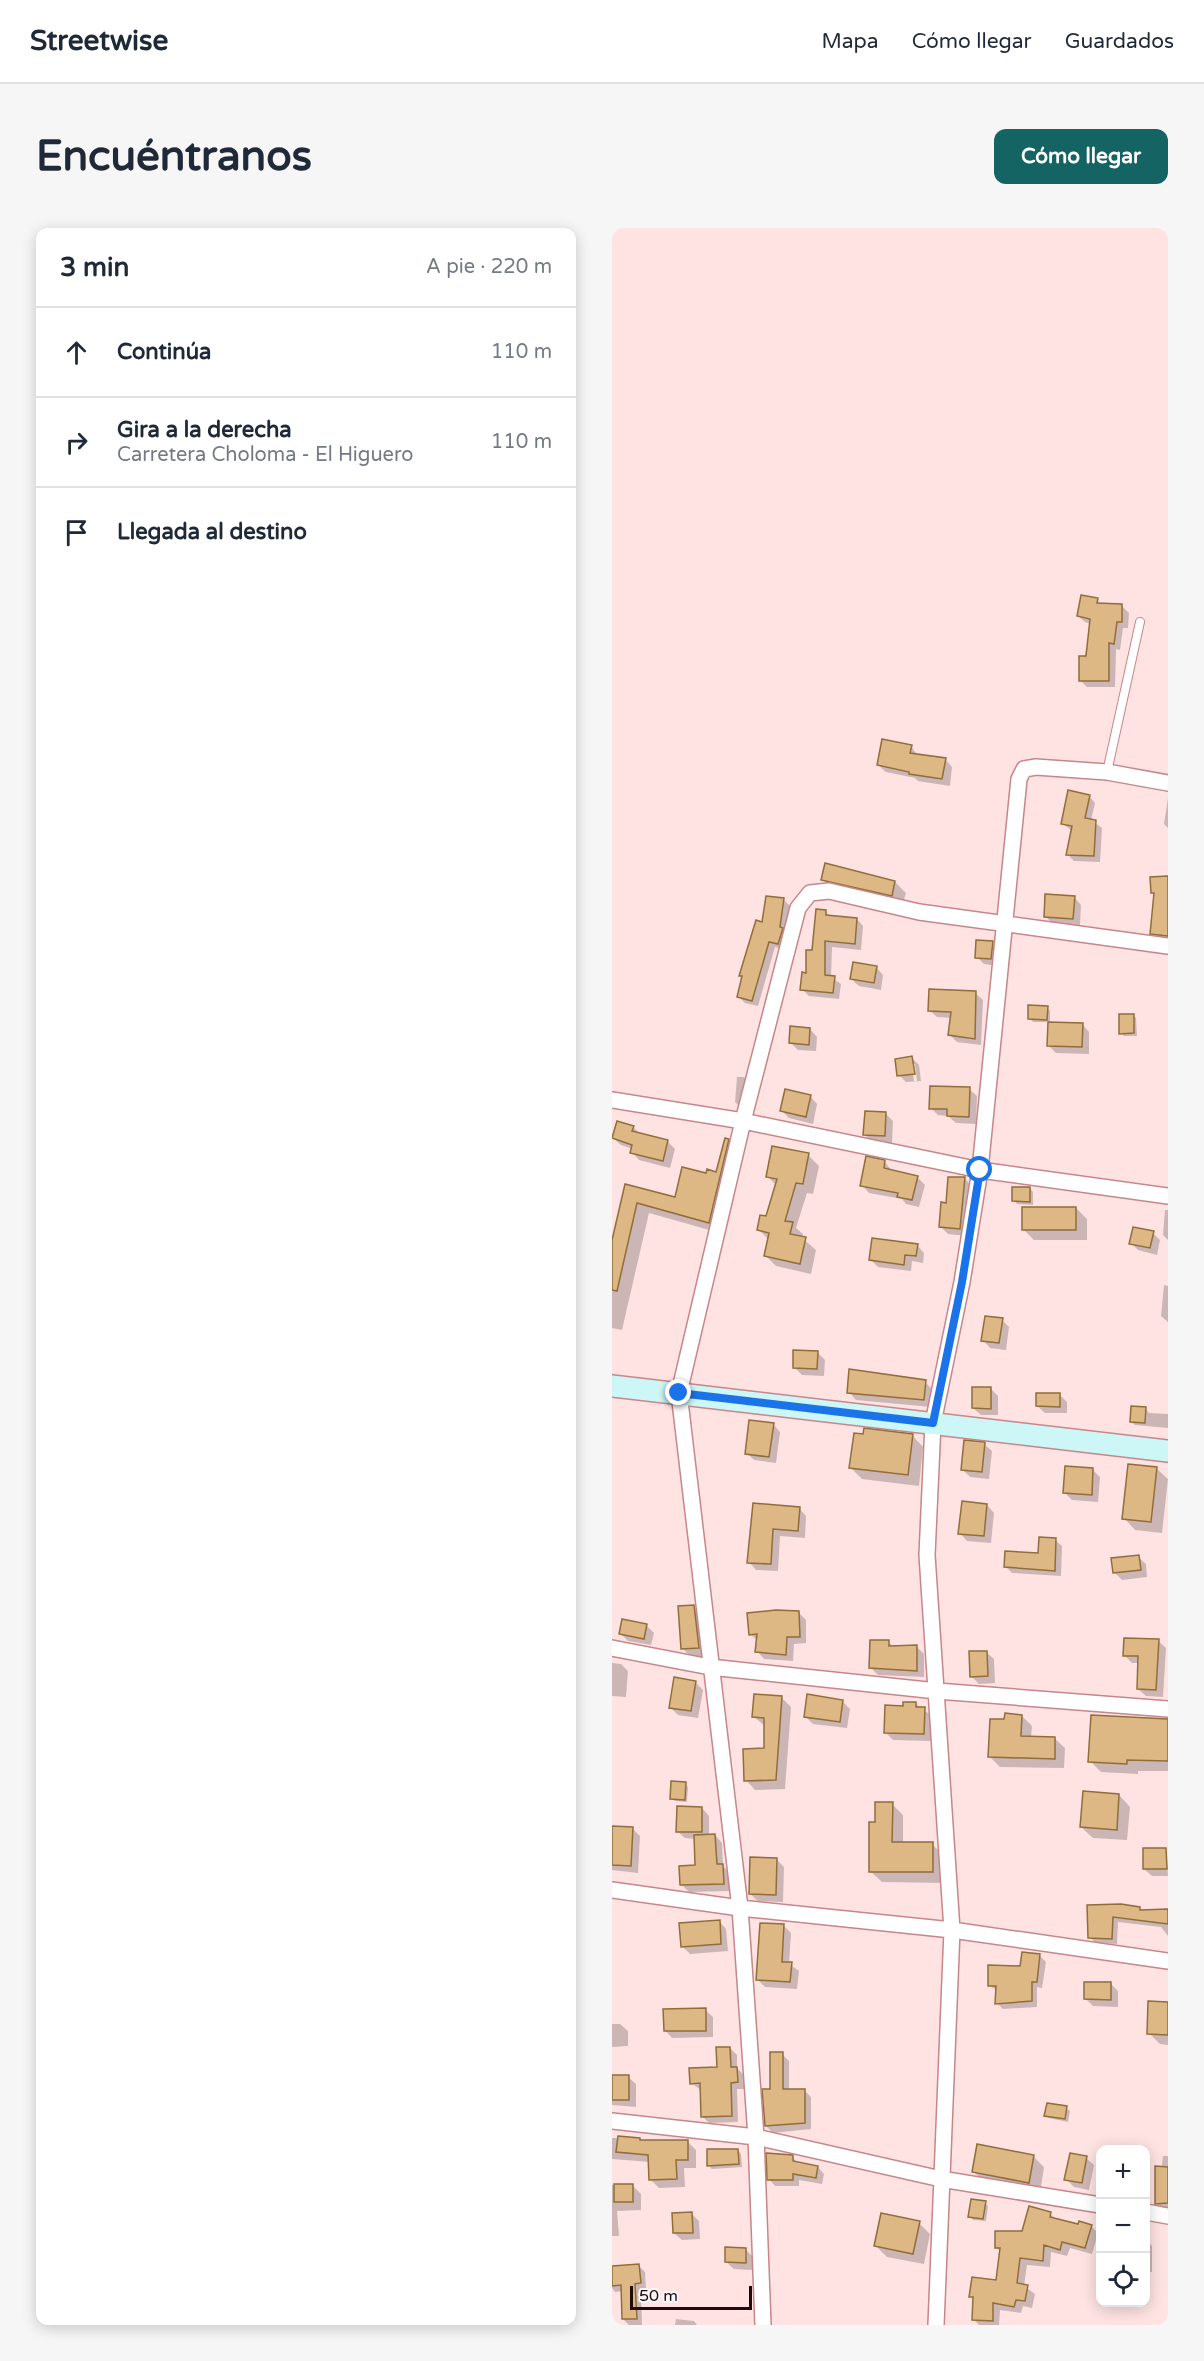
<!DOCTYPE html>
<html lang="es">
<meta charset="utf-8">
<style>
body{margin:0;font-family:"Varela Round",sans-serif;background:#f6f6f7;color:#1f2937}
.controls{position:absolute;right:18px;bottom:18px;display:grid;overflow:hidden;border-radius:12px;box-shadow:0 3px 15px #0003}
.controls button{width:54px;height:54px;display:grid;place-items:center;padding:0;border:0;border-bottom:2px solid #e0e1e3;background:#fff;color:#1f2937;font:30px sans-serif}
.scale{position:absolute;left:18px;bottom:15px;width:122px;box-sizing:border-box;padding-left:6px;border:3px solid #210a0d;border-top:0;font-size:16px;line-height:21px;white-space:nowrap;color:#210a0d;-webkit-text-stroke:4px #f8f8f8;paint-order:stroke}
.stop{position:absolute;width:18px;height:18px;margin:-14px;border:4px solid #1a73e8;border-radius:50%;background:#fff}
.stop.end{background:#1a73e8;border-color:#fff;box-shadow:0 2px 6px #0008}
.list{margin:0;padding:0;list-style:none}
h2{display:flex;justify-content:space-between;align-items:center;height:78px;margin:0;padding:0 24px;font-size:26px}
h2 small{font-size:20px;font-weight:400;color:#747a83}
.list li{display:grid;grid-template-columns:39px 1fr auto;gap:18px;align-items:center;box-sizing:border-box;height:90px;padding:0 24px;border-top:2px solid #e0e1e3}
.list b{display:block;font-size:22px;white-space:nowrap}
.list p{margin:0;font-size:20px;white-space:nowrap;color:#747a83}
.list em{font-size:20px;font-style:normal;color:#747a83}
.icon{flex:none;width:33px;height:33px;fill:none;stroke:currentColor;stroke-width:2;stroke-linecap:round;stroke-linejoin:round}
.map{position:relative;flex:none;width:556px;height:2097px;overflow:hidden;border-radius:12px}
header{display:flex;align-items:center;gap:36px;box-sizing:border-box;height:84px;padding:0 30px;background:#fff;border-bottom:2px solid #e0e1e3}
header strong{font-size:28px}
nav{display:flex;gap:33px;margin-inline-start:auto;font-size:21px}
.intro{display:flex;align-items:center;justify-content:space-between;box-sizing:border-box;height:144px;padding:0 36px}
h1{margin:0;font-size:42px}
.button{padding:15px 27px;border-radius:12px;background:#146464;color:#fff;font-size:21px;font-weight:700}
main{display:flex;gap:36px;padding:0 36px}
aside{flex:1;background:#fff;border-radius:12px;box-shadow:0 3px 15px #0003}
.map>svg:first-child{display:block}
</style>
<header>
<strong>Streetwise</strong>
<nav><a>Mapa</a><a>Cómo llegar</a><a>Guardados</a></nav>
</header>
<div class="intro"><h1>Encuéntranos</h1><a class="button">Cómo llegar</a></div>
<main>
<aside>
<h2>3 min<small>A pie · 220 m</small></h2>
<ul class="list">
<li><svg class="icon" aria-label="ahead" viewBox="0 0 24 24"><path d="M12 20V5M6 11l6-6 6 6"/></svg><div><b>Continúa</b></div><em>110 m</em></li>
<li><svg class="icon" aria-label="right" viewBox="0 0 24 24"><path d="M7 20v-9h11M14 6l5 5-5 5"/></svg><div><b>Gira a la derecha</b><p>Carretera Choloma - El Higuero</p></div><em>110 m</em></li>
<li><svg class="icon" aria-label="arrive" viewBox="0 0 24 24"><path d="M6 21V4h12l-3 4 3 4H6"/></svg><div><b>Llegada al destino</b></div></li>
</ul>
</aside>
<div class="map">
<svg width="556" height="2097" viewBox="0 0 556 2097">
<rect width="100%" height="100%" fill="#ffe3e3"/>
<path fill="#0003" fill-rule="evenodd" d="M485,372L491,377L510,378L517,385L516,400H511L508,422L504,421L503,459H475L468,452L479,396L473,394L466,388Z
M299,518L306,528L333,531L340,539L338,558L306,553L303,550L274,544L266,537Z
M477,568L483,575L479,592L490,600L488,634L462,633L455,626L460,603L450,595Z
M556,570V600L552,596Z
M556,650V713L546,711L539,705L543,668L540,664Z
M211,651L283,654L294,665L290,678L222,662Z
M462,669L469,677L468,697L441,696L433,688Z
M172,672L178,678L172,721L163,719L146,778L133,775L127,769L133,732L152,696Z
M213,683L219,689L245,691L251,698L249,722L220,719L219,749L229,756L227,771L197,768L190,761Z
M380,715L388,722L386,738L372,736L365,729Z
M264,739L271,747L269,762L247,758L239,751Z
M363,765L371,772L369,817L345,814L338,807L340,790L325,789L317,782Z
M435,779L438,783V795L470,796L477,804V826L444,825L437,818L438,794H421L417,790Z
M521,787L524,790L525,808H512L509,805Z
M198,801L205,809L204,823L186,822L179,815Z
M300,830L307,837L309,853L294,854L287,847ZM300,836H303L305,853H302Z
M125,849H132L139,857L131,882L123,874Z
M357,861L365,868L364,896L344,895L336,888L326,887L319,880Z
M198,868L205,876L201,896L177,890L169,882Z
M273,885L281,893L280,915L260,914L253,907Z
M21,899L28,906L55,913L63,921L58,940L27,932L20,924L21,921L9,917L1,910Z
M116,912L127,923L108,1005L37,985L10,1102L0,1100V1019L14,958L64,971L95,946H105Z
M196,927L207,938L201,966L195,965L184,1000L191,1006L190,1010L204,1022L199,1046L164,1038L153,1027L157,1012L146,1001L155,990L165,958L155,948Z
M273,934L280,943L305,949L313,957L307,979L294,976L290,971L257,965L250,957Z
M353,951L360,958L355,1008L336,1006L329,999L336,976Z
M418,960L421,964V977L405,976L402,973Z
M464,980L475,991V1012H422L411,1001Z
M553,982H556V1012L551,1007Z
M541,1005L548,1012L545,1027L526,1022L519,1015Z
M305,1017L312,1025L311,1035L300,1033L299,1043L266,1039L259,1032Z
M552,1057L556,1058V1094L549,1088Z
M390,1092L397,1099L394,1122L378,1120L371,1112Z
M205,1124L213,1132L212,1148L190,1147L182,1139Z
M313,1154L320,1161L319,1179L244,1172L237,1164Z
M379,1161L386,1168V1187H369L361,1180Z
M447,1166L455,1174V1185H433L425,1178Z
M533,1180L537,1185L556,1186V1200L523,1197L519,1194Z
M161,1196L168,1204L164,1235L142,1232L135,1225Z
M300,1207L311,1219L307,1258L250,1251L239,1240Z
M372,1216L380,1223L377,1251L358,1249L350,1241Z
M544,1240L556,1251L550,1305L523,1302L512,1290Z
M481,1242L488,1249L486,1274L460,1272L453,1265Z
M143,1277L187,1280L194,1288L193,1310L168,1308L166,1343L144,1342L137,1334Z
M375,1277L382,1285L379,1315L355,1313L348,1305Z
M443,1312L450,1318L449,1348L400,1345L394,1339L428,1327Z
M526,1329L534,1336L535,1349L510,1352L502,1344Z
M82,1379L93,1390L98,1430L82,1432L70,1420Z
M186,1384L194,1392V1415L182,1416L181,1433L152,1431L145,1423L146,1413L138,1406Z
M34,1397L42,1405L39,1417L16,1413L9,1406Z
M546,1413L554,1420L551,1469L534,1468L526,1461L527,1435H520L512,1427Z
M276,1414L282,1419H305L312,1426V1449L266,1447L259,1440Z
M374,1424L382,1431L383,1455L367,1456L359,1448Z
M0,1435L9,1436L16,1443L14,1469L0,1468Z
M83,1454L91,1462L86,1490L66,1487L58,1479Z
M169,1469L179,1479L173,1561L143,1562L134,1552L153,1522V1498L142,1489Z
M230,1473L238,1481L235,1500L201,1496L193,1488Z
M304,1476L320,1488L319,1513L281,1512L273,1504L274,1479Z
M410,1488L420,1498L419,1509L442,1510L453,1520L452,1540L388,1539L378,1529L394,1493Z
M556,1493V1543H526V1546L489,1544L478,1533Z
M73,1556L76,1559L75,1574L63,1573L59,1570Z
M507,1567L518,1579L515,1612L481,1610L469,1599Z
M280,1576L291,1587V1616H320L331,1627V1655L270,1654L258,1643L265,1596Z
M90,1580L97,1588V1608L103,1607L110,1615L111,1638L118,1645L119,1663L77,1664L70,1657L85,1638L84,1611L73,1610L65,1603Z
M0,1599L20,1600L28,1608L26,1645L0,1642Z
M554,1621L556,1648H540L532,1641Z
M164,1631L172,1639L171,1674L146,1673L138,1666Z
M477,1678L556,1683V1708L549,1699L506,1694L505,1716L483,1715L478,1709Z
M107,1693L114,1701L116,1723L78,1726L70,1718Z
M172,1698L179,1705L177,1736L187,1743L185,1761L153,1759L145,1751Z
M428,1728L434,1734L430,1760L425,1759V1779L391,1781L385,1775V1763L377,1757Z
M499,1756L506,1763V1779L481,1778L474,1771Z
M556,1775V1817L548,1816L537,1805Z
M93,1782L101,1789V1809L60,1810L53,1802Z
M0,1796H8L16,1803V1818L0,1819Z
M118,1820L125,1827V1840L132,1847V1861H125L126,1894L97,1895L90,1888L89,1862L79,1855L106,1841Z
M170,1826L177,1833V1862H192L199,1869V1901L161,1905L154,1898L160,1862Z
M0,1849H16L24,1856V1879L0,1877Z
M454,1880L458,1883L456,1894L437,1890L434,1887Z
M0,1910L27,1911L30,1914L75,1913L84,1922V1940H72L73,1959L47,1960L38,1951V1934L0,1931Z
M126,1922L129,1926L130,1939L100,1941L97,1938Z
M421,1928L432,1939L428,1965L373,1955L362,1944Z
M551,1928H556V1986L545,1975Z
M180,1929L187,1936L206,1939L212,1946L210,1956L187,1952V1958H163L157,1951Z
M474,1930L482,1937L477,1962L462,1959L454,1951Z
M0,1957H20L29,1966V1982L5,1983L7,2008H0Z
M373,1975L376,1978L374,1993L361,1992L358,1988Z
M80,1986L87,1993L88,2011L70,2012L62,2005Z
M438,1986L445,1992L467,1998H479L486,2005L480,2026L458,2020L455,2028L439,2024L438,2039L415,2037L412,2058L423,2066L420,2080L411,2078L409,2085L388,2082L387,2097H367L362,2092L363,2072L359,2068L385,2054L389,2024L384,2019Z
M307,1995L318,2006L312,2036L275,2029L264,2018Z
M534,2011L540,2018V2044H534Z
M133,2021L141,2029L140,2042L122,2041L114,2034Z
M27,2038L33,2044L34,2061L29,2062L30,2097H17L11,2091V2063L3,2064L0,2060V2040Z
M64,2091L82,2093L85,2097H63Z"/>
<path fill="#ddb885" stroke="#8f6e3c" stroke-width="1.5" d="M469,367L486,370L485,375L510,376V394H505L502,416L497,415V453H467V428H474L478,391L465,388Z
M270,511L300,517L298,525L334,530L330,551L297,546V544L265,537Z
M456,562L478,567L473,590L484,592L482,628L454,627L460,598L449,596Z
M213,635L283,653L280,668L209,652Z
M556,648V708L538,706L542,665H539L538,649Z
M433,666L463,668L461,691L432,689Z
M154,668L172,670L168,699L171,700L166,716L157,714L140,773L125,769L130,748H127L144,692L150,694Z
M204,681L214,682V687L245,690L243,716L213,713V747L223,748L221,765L188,762L190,744L194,745V722H200Z
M364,712L381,713L379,731L363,730Z
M241,734L265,738L262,755L238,751Z
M317,761L364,763L363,811L336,807L339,784L316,783Z
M416,777L436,778L435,792L416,791Z
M507,786H522V805L507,806Z
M436,794L471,795L470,819L435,818Z
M178,798L198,800L197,817L177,815Z
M300,828L303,846L285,848L283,831Z
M318,858L358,859L357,889L335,888V881H317Z
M173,861L199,867L194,889L168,883Z
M253,883L274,884L273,908L251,907Z
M5,893L22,898L20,903L56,912L51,933L18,925L20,917L0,910Z
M113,910L117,911L97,995L25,975L5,1063L0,1062V1012L13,956L63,969L70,939L94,945L95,941L104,944Z
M160,918L197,925L191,956L184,955L173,993L181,994L178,1006L194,1009L188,1036L152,1028L157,1005L145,1002L148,987L154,988L165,951L154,949Z
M254,928L273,932L272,940L306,948L300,972L285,969L286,965L248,958Z
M336,949H353L348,1001L327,999L329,974L334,975Z
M400,959H418V974L400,973Z
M410,979H464V1002H410Z
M521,999L542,1003L538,1020L517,1016Z
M260,1010L306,1016L304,1028L293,1027L292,1037L257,1032Z
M373,1088L391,1090L387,1115L369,1113Z
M181,1122L206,1123L205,1141L181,1140Z
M237,1141L314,1152L312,1172L235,1165Z
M360,1159H379V1181L360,1180Z
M424,1165H448V1179L424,1178Z
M519,1178L534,1179L533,1195L518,1194Z
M137,1192L162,1195L157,1229L133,1226Z
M252,1200L301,1206L296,1247L237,1240L242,1205L251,1206Z
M352,1212L373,1214L370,1244L349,1242Z
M516,1236L545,1239L539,1294L510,1291Z
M453,1238L481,1240L480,1267L451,1265Z
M350,1273L375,1276L372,1308L346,1306Z
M141,1275L188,1279L186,1303L161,1301L159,1336L135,1335Z
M427,1309L444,1310L443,1343L392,1339L393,1323L426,1325Z
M527,1327L529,1342L501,1345L499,1330Z
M82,1377L87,1420L69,1421L66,1378Z
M164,1382L187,1383L188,1409H175L174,1427L143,1424L145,1406L137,1407L135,1385Z
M10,1391L35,1396L32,1411L7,1406Z
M512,1410L547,1411L544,1462L525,1461L526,1428H511Z
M258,1412H277V1418L305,1417V1443L257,1440Z
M357,1423H375L376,1448L358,1449Z
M62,1449L84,1453L79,1483L57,1480Z
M142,1466L170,1468L164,1552L132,1553L131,1521L152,1520V1490L140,1489Z
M195,1466L231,1472L228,1494L192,1489Z
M291,1474H304V1479H313L312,1506L272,1505L273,1477L291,1478Z
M393,1485L410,1487L409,1508L443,1509V1531L376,1529L378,1491H392Z
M479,1487L556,1491V1533L515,1532V1536L476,1534Z
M59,1553L74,1554L73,1572L58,1571Z
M471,1563L507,1566L505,1602L468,1599Z
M263,1574H281L280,1614H321V1644H257V1594H263Z
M65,1578L90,1579V1604H64Z
M0,1598L21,1599L19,1638L0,1637Z
M103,1606L105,1636H111L112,1656L68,1657L67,1638L83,1637L82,1607Z
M531,1620H554L555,1641H531Z
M138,1629L165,1630L164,1667L137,1666Z
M509,1676L528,1679V1682L556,1681V1696L501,1689L500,1711L476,1710L475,1677Z
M108,1692L109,1716L69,1719L67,1695Z
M148,1695L172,1696L170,1734H180L178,1754L144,1752Z
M410,1724L428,1726L425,1754H420V1773L383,1776L384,1758H376V1737L408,1738Z
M472,1754H499V1772L472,1771Z
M536,1773L556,1774V1807L535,1806Z
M94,1780V1803H52L51,1781Z
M104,1819H118L119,1839H125L126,1854L119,1855L120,1888L89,1889L88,1855L78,1856L77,1840L105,1839Z
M158,1824H171V1861H193V1895L153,1898L150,1861H158Z
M0,1847H17V1872H0Z
M435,1875L455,1878L453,1891L432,1888Z
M6,1908L28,1910V1912H76V1932H64L65,1951L37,1952L36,1927L4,1924Z
M365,1916L422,1927L417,1955L360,1944Z
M95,1921H126L127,1936L95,1938Z
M154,1925L181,1927V1933L206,1938L204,1950L181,1946V1952H155Z
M458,1925L475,1928L470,1955L452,1952Z
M543,1938L556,1939V1975L543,1976Z
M2,1956H21V1974H2Z
M359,1971L374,1973L371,1991L356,1989Z
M417,1978L439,1984L438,1989L466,1996L467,1993L480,1997L473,2020L450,2014L448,2022L432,2017L431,2033L408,2030L405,2055L416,2057L413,2073L404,2072L402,2079L381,2075V2093L360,2092L361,2069H357L360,2049L384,2052L388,2020H383V2003H410Z
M80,1984L81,2005H61L60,1985Z
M269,1985L308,1993L301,2026L262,2018Z
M113,2019L134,2020V2035L113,2034Z
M27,2036L29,2055L23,2056L25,2091H10L9,2057L0,2058V2038Z"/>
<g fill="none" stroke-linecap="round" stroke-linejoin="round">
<defs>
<path id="lane" d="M495,544L528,394"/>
<path id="street" d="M0,872L131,893L368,942L556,968
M0,1420L98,1439L325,1463L556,1481
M0,1662L128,1680L340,1702L556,1733
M0,1893L144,1909L329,1951L488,1977
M534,1984L556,1988
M151,2097L144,1909L128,1680L67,1165L131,893L186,680L198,665L217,663L307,684L556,718
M324,2097L340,1702L315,1327L321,1195L350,1054L368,942L407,551L412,541L424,539L495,544L556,555"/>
<path id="secondary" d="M0,1158L556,1223"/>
</defs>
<use href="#lane" stroke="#c6868a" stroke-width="10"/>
<use href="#street" stroke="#c6868a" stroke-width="18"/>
<use href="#secondary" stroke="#c6868a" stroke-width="24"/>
<use href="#lane" stroke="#fff" stroke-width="8"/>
<use href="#street" stroke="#fff" stroke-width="15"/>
<use href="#secondary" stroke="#cdf6f6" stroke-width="21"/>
</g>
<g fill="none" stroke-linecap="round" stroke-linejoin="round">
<path stroke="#1a73e8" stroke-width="8" d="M67,1165L321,1195L350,1054L368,942"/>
</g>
</svg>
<div class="controls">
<button>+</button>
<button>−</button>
<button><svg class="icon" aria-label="locate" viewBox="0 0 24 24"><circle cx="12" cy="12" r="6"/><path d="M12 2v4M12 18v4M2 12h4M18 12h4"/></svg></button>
</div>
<div class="scale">50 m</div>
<div class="stop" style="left:368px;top:942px"></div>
<div class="stop end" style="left:67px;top:1165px"></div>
</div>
</main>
